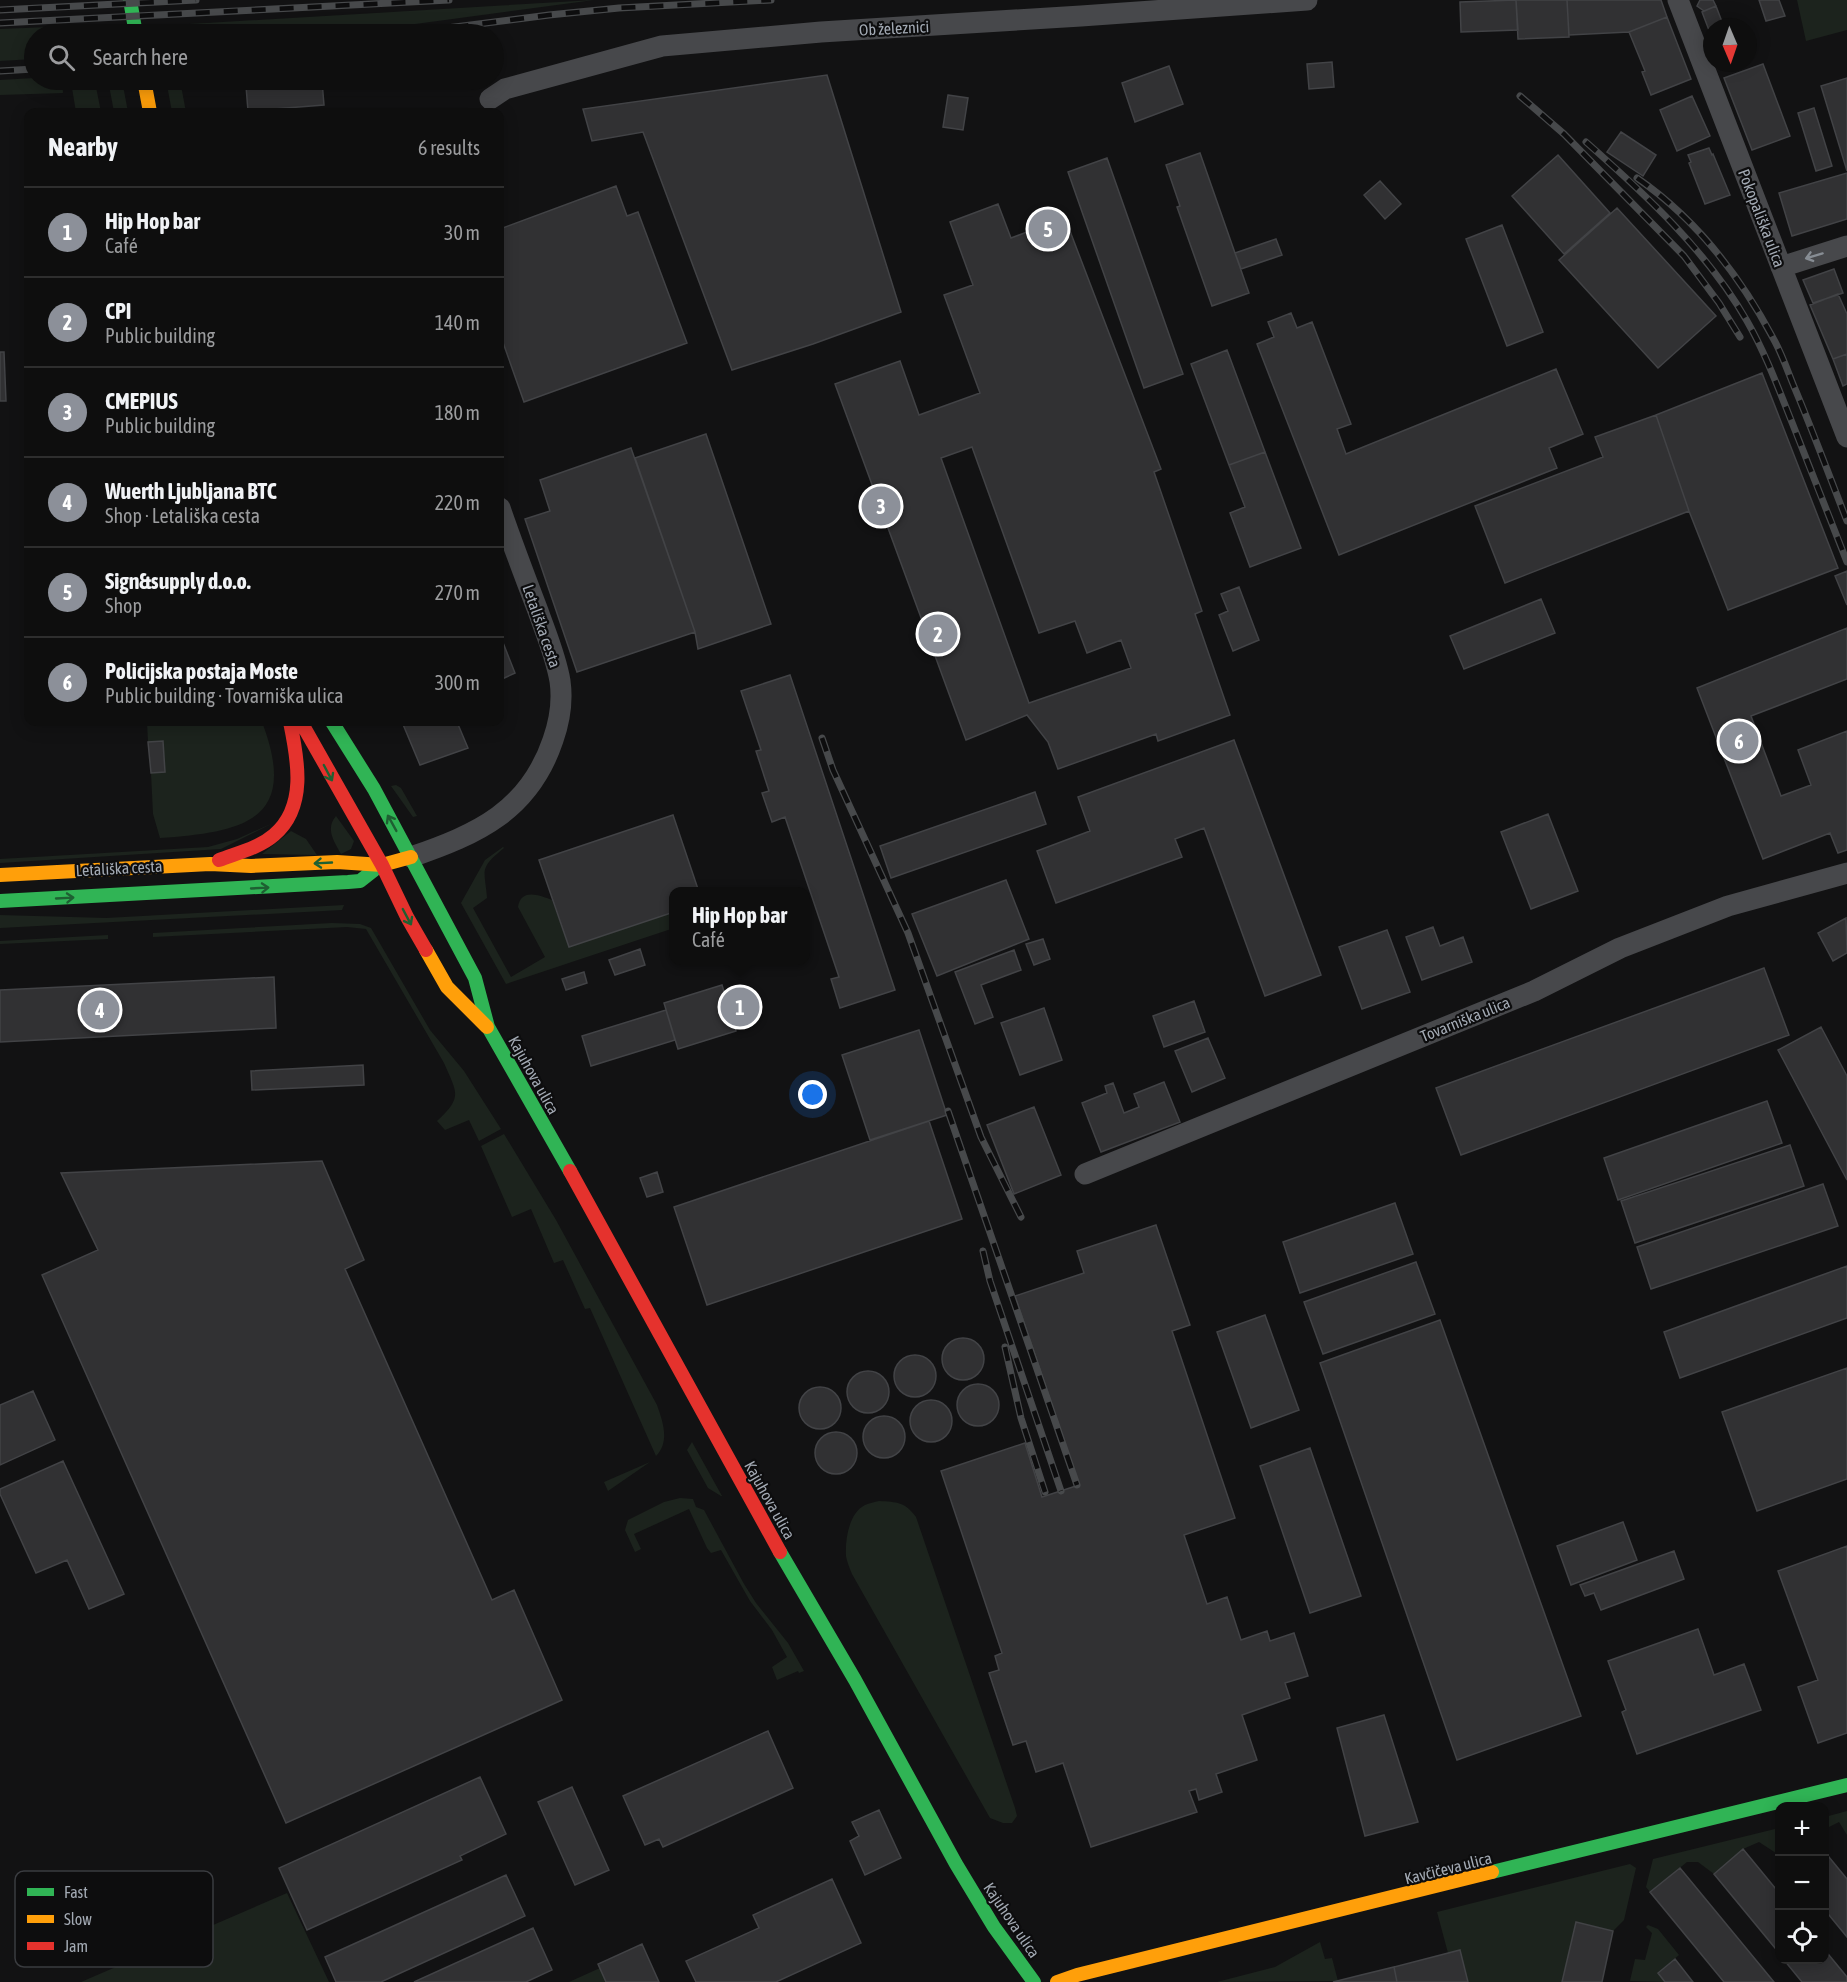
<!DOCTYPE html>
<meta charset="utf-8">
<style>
body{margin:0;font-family:"Asap Condensed",sans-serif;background:#1c1c1c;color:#f1f3f6}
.controls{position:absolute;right:18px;bottom:18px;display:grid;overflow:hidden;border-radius:12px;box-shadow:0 3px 15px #0003}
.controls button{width:54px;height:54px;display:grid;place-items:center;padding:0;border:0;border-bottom:2px solid #2e2e2e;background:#0e0e0e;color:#f1f3f6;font:30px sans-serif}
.compass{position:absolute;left:1703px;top:18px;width:54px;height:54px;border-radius:50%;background:#0e0e0e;box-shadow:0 3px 15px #0003;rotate:178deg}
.you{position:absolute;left:813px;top:1095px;width:21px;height:21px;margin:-15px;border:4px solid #fff;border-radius:50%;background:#1a73e8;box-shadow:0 0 0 9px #1a73e833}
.badge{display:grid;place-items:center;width:39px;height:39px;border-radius:50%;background:#8c9099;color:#fff;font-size:20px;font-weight:700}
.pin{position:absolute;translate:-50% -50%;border:3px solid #fff;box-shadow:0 2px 6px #0006}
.popup{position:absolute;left:669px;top:887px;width:141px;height:78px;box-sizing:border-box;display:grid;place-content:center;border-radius:12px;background:#0e0e0e;filter:drop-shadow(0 2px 4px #0005);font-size:20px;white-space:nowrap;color:#9b9c9e}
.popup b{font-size:22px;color:#f1f3f6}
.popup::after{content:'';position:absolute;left:50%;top:100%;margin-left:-12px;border:12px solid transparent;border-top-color:#0e0e0e}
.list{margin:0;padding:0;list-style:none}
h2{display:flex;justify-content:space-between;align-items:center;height:78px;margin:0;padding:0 24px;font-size:26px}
h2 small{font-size:20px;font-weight:400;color:#9b9c9e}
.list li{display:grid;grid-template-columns:39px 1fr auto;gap:18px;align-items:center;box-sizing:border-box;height:90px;padding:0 24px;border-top:2px solid #2e2e2e}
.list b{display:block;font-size:22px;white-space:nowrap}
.list p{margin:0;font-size:20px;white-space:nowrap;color:#9b9c9e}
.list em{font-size:20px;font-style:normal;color:#9b9c9e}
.icon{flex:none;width:33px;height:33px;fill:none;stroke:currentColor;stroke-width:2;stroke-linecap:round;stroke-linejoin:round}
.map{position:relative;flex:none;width:1847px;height:1982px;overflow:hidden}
.search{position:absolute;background:#0e0e0e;box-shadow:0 3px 15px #0003;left:24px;top:24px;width:480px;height:66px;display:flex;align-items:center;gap:15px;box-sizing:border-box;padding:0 21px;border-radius:33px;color:#9b9c9e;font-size:22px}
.panel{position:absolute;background:#0e0e0e;box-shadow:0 3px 15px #0003;left:24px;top:108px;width:480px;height:618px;border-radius:12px}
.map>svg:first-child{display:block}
</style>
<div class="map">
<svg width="1847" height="1982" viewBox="0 0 1847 1982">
<rect width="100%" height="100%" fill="#121213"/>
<path fill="#1c231d" d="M594,0L341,34H191L189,24Z
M1797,0H1847V30L1806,41Z
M75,26L76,34H34V59L0,61V29Z
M34,78L62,80L63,93L0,95V80Z
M108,80H122L128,112H114Z
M166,80H180L186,112H172Z
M95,82L101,112H76L72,88L69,87V83Z
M147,722H262C300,821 243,832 160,838L153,814L151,773L165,771L163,741L148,742Z
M396,785L401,788L417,816L413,817L391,786Z
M336,816L354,841L351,849L341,854C334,841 325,829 336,816Z
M273,823L221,849L0,863V859L208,847L237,839Z
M291,831L306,839L317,855L262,854Z
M503,847L504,848C478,869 485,870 487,898L473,908L511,977L545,957L518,907C521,888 539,895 552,900L569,947L674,912V928L506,984L461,903L485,860Z
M344,905L342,910L0,928V915L106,918Z
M332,923L360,924L371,928L430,1030L464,1071L501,1129L479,1141L469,1120L445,1130L437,1121C463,1097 457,1093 444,1063L366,929L347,927L153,937V933Z
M108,935V939L0,944V941Z
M504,1134L556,1220L657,1405C663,1422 670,1442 656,1456L590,1308L585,1309L563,1260L554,1263L531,1209L512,1217L481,1146Z
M692,1442L722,1496H721L708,1488L687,1450Z
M650,1462L608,1491L604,1482Z
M680,1498L693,1499L696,1507L704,1510L744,1584L756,1603L788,1643L804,1671L799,1673L798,1671L777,1680L772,1667L787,1657L772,1630L750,1601L721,1550L711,1553L707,1548L689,1509L634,1534L641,1549L635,1552L625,1530L628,1520L664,1502Z
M879,1501C897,1502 905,1502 916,1517L1015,1808L1017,1816L1012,1823H1003L990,1818L852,1574C850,1569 847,1562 846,1556C845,1539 849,1513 865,1505C869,1503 875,1502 879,1501Z
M1847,1811V1835L1839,1822L1825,1829V1817Z
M1779,1828V1855L1759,1842L1743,1849L1714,1874L1698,1862H1687L1650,1892L1646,1887L1653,1859Z
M1630,1864L1636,1868L1624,1920L1613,1931L1576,1922L1562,1982H1468L1448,1953L1437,1912Z
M287,1893L329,1982H81Z
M1648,1925L1658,1929L1679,1955L1658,1973L1665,1982L1630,1981L1635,1959L1645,1960L1652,1933L1646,1927Z
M1320,1942L1325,1959L1332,1958L1338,1981L1217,1982L1275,1967Z
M600,1968L606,1982H569Z"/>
<path fill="#313133" stroke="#424346" stroke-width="1.5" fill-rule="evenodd" d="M1516,0L1518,30L1461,32L1460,2Z
M1516,0H1567L1569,37L1518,39Z
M1567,0H1661L1667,17L1629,32L1569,35Z
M1700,0H1713L1716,6L1704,11L1697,6Z
M1759,0H1779L1785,16L1766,21Z
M1716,6L1724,27H1712V38L1702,12Z
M1667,17L1691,79L1651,95L1642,72L1645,71L1629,32Z
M1332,62L1334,87L1309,89L1307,64Z
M1763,64L1790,136L1752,150L1724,78Z
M1169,66L1183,104L1135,122L1122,83Z
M827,75L901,312L813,344L732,370L643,132L592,141L583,109Z
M1847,78V171L1821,86Z
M322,81L324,105L248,111L246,86Z
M948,95L968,98L963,130L943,127Z
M1692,96L1710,136L1677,151L1660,110Z
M1814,108L1832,166L1816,171L1798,113Z
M328,109V112H279Z
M1621,132L1656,155L1643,176L1607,152Z
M1709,148L1712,155L1713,154L1730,195L1705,204L1689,163L1691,162L1688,155Z
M1200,153L1249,293L1212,306L1177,207L1180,206L1166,165Z
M1558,155L1610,213L1564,254L1512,196Z
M1107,158L1183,374L1144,388L1068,172Z
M1847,173V219L1792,236L1779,193Z
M1380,181L1401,204L1385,219L1364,195Z
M616,186L627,216L638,212L687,343L524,402L500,334V229Z
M998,204L1011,238L1065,218L1161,469L1154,472L1202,611L1195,614L1230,715L1158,741L1156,734L1058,769L1048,742L1027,715L966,740L835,384L900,361L919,415L980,393L944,295L973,285L950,222ZM972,447L1039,633L1075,621L1087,653L1121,640L1131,668L1029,703L941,458Z
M1617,208L1716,316L1658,368L1559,260Z
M1502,225L1543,332L1507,346L1466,239Z
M1276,239L1282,255L1241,269L1235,253Z
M1834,269L1843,293L1813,303L1803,280Z
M1838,294L1847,314V354L1833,359L1810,305Z
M1291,313L1297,328L1312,322L1351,424L1337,429L1346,454L1556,369L1583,434L1549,448L1557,468L1339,555L1257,344L1274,337L1268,322Z
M1227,350L1265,452L1229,465L1191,364Z
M0,352H4L6,401H0Z
M1847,354V384L1843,386L1833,359Z
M1762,373L1838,568L1728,610L1689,511L1656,415Z
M1656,415L1689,511L1505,583L1475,506L1603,457L1595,437Z
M706,434L771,624L698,649L695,632L635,458Z
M631,448L695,632L577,672L525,519L550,511L540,480Z
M1265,452L1301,548L1250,567L1230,513L1245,507L1229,465Z
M1847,571V605L1835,576Z
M1239,587L1259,640L1233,651L1219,615L1228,611L1221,594Z
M1541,599L1555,633L1464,669L1450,636Z
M1847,628V679L1751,716L1781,796L1811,785L1798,750L1847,731V850L1838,853L1830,833L1763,859L1697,688Z
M500,635L515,673L500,680Z
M790,675L895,990L840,1008L831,979L839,977L785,817L772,822L762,793L769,791L756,751L761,750L741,691Z
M402,722H457L468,748L420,765Z
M1234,740L1321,975L1265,996L1204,828L1175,839L1182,857L1056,903L1037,851L1090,831L1078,797Z
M163,741L165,772L151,773L148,742Z
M1035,792L1046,824L891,878L880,846Z
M1548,814L1578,891L1531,909L1501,832Z
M673,815L699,892H674V912L569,947L539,860Z
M1006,880L1029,939L937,976L912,914Z
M1846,918L1847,953L1833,961L1818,933Z
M1433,927L1440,946L1463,937L1472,962L1422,980L1406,937Z
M1387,930L1410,992L1362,1009L1339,947Z
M1043,939L1050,959L1034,965L1026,944Z
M640,949L645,965L615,975L609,960Z
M1014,950L1021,970L981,985L993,1017L975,1024L955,972Z
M1764,968L1789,1035L1461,1155L1436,1088Z
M584,972L587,983L566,990L562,979Z
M274,977L276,1028L0,1042V990Z
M722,985L736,1031L678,1049L664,1003Z
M1194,1001L1205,1032L1164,1047L1153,1016Z
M1044,1008L1062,1060L1020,1075L1001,1023Z
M666,1010L675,1040L591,1066L582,1036Z
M1821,1027L1847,1076V1180L1778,1050Z
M919,1030L947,1115L870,1140L842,1055Z
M1208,1038L1225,1078L1192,1092L1175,1051Z
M363,1065L364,1085L252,1090L251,1071Z
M1164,1082L1180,1122L1101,1152L1082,1103L1107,1093L1105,1086L1113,1083L1124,1113L1139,1107L1134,1094Z
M1767,1101L1782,1143L1618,1200L1604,1158Z
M1034,1107L1061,1175L1014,1194L987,1125Z
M929,1121L962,1219L707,1305L674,1207Z
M1790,1145L1804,1186L1635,1243L1621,1201Z
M322,1161L364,1260L345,1269L409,1413L492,1600L514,1590L562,1700L286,1823L42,1275L98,1250L61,1173Z
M657,1172L663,1192L647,1197L640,1178Z
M1823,1184L1838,1226L1651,1289L1637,1247Z
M1395,1203L1413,1254L1300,1293L1283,1242Z
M1156,1225L1190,1325L1172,1331L1235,1518L1184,1535L1207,1604L1227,1597L1241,1640L1267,1631L1270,1641L1294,1633L1308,1676L1285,1683L1290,1698L1242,1715L1257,1760L1216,1774L1222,1792L1199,1800L1196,1789L1189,1791L1197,1812L1091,1847L1063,1763L1036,1772L1026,1741L1013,1745L989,1673L999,1670L995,1656L1002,1653L941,1471L1025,1443L1042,1497L1079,1485L1015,1296L1084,1273L1077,1251Z
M1416,1262L1435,1314L1323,1354L1304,1302Z
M1847,1266V1318L1680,1378L1664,1332Z
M1265,1315L1299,1410L1251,1428L1217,1332Z
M1440,1320L1581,1716L1457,1760L1320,1363Z
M942 1359a21 21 0 1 1 42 0a21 21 0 1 1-42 0Z
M894 1376a21 21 0 1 1 42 0a21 21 0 1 1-42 0Z
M1847,1368V1479L1757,1511L1722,1412Z
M847 1392a21 21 0 1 1 42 0a21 21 0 1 1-42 0Z
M957 1405a21 21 0 1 1 42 0a21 21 0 1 1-42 0Z
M799 1408a21 21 0 1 1 42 0a21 21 0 1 1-42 0Z
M33,1391L55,1440L0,1465V1405Z
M910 1421a21 21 0 1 1 42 0a21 21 0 1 1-42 0Z
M863 1437a21 21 0 1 1 42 0a21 21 0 1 1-42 0Z
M815 1453a21 21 0 1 1 42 0a21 21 0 1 1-42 0Z
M1310,1448L1361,1596L1310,1613L1260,1466Z
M63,1461L124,1594L89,1609L67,1560L36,1573L0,1494V1489Z
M1623,1522L1637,1560L1571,1585L1557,1546Z
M1847,1546V1733L1818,1743L1798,1687L1818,1680L1778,1571Z
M1674,1551L1684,1579L1601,1610L1594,1593L1585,1596L1580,1585Z
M1698,1629L1714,1675L1744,1664L1761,1710L1637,1754L1622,1712L1626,1710L1608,1661Z
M1384,1715L1418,1822L1365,1836L1337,1728Z
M768,1731L793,1788L663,1847L659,1839L645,1845L623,1796Z
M480,1777L506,1834L460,1856L462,1860L307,1930L279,1868Z
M572,1787L609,1870L575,1885L538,1802Z
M879,1810L901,1858L865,1875L850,1841L859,1836L852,1822Z
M1743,1849L1780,1894V1954L1714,1874Z
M1824,1851L1847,1879V1937L1824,1909Z
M1680,1868L1774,1982H1724L1650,1892Z
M506,1875L525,1916L381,1982H336L325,1957Z
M832,1879L861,1943L776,1982H696L686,1961L759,1928L753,1915Z
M1576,1922L1613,1931L1602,1982H1562Z
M533,1928L552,1970L526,1982H414Z
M642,1944L659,1982H606L598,1964Z
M1824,1949L1847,1977V1982H1802L1784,1960H1824Z
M1460,1950L1468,1982H1397L1394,1967Z
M1675,1959L1693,1982H1665L1658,1973Z
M1394,1967L1397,1982H1333L1361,1975Z"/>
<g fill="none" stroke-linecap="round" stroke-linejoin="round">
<path stroke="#47484b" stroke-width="21" d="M1678,0L1847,437
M490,99L505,89L662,46L821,32L1081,16L1307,0
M1781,267L1847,246
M411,857C478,834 529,811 553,740C560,720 563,702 560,681C556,657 546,634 538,611C525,577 512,543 500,508
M1085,1174L1534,991L1620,948L1728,906L1847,873"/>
<path stroke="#30b455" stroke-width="14" d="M130,0L136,34
M332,722L374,789L475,978L488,1027L570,1171
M0,901L348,882L360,881L374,870
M780,1552L855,1680L956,1864L994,1927L1034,1982
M1492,1872L1847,1785"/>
<path stroke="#ff9f0a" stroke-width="14" d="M144,80L150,112
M0,875L210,864L251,866L337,862L382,865L411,857
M426,950L447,987L487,1027
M1057,1982L1077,1975L1492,1872"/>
<path stroke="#e5322d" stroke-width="14" d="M301,722L382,865L407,917L426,950
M219,860C237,853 259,848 274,835C307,807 298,760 290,722
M570,1171L780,1552"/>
<defs>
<path id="rail" d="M0,10L196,0
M0,23L449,0
M399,34L549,15L619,8L771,0
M0,71L34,69
M1520,96L1564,134L1684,256L1719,303L1740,337
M1586,142C1646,195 1707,251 1747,321C1767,356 1780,393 1795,430C1812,474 1830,518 1847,562
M1637,178C1695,218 1740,276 1773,338C1781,352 1787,369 1793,384C1812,429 1829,475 1847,521
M822,738L833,770L908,933L981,1137L1021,1217
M948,1111L1077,1485
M983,1251L990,1281L1061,1491
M1005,1347L1021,1418L1045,1492"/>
</defs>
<use href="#rail" stroke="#47494b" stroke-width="7"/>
<use href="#rail" stroke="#0d0d0e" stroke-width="4.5" stroke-dasharray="14" stroke-linecap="butt"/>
</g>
<defs><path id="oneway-shaft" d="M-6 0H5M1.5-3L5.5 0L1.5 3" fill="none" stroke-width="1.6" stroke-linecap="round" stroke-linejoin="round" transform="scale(1.5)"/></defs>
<use stroke="#878d94" href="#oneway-shaft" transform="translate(1814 256) rotate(163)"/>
<g stroke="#1e6032">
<use href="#oneway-shaft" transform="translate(328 773) rotate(62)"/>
<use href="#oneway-shaft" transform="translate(392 823) rotate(-119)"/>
<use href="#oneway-shaft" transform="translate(323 863) rotate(177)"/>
<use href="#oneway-shaft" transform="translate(260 888) rotate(-3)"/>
<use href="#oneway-shaft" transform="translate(65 898) rotate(-3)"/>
<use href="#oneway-shaft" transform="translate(407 917) rotate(62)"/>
</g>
<g text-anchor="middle" stroke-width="4.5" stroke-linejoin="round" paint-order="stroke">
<g font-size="16" fill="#a3aab4" stroke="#0d0d0e">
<text transform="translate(894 28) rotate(-3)" y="6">Ob železnici</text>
<text transform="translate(1762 218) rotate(69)" y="6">Pokopališka ulica</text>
<text transform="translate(542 626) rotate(71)" y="6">Letališka cesta</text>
<text transform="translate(119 868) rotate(-3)" y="6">Letališka cesta</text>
<text transform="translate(1465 1019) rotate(-22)" y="6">Tovarniška ulica</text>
<text transform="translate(534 1075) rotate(61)" y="6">Kajuhova ulica</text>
<text transform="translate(770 1500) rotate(61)" y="6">Kajuhova ulica</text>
<text transform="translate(1448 1868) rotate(-14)" y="6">Kavčičeva ulica</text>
<text transform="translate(1012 1920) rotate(56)" y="6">Kajuhova ulica</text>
</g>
</g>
<rect x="15" y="1871" width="198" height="96" rx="9" fill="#0d0d0e" stroke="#3a3c40" stroke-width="1.5"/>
<rect x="27" y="1888" width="27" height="8" fill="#30b455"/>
<rect x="27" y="1915" width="27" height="8" fill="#ff9f0a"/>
<rect x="27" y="1942" width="27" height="8" fill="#e5322d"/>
<g font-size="16" fill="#a3aab4">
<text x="64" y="1898">Fast</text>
<text x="64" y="1925">Slow</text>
<text x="64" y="1952">Jam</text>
</g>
</svg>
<div class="controls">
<button>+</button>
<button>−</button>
<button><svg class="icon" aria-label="locate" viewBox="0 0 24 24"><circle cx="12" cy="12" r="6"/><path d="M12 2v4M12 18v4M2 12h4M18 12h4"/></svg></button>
</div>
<svg class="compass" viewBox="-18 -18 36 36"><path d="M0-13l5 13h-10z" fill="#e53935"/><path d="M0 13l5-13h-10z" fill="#9b9c9e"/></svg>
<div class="you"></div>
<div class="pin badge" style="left:740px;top:1007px">1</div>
<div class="popup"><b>Hip Hop bar</b>Café</div>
<div class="pin badge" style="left:938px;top:634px">2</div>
<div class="pin badge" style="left:881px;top:506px">3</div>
<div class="pin badge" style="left:100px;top:1010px">4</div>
<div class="pin badge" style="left:1048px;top:229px">5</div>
<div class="pin badge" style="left:1739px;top:741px">6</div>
<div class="search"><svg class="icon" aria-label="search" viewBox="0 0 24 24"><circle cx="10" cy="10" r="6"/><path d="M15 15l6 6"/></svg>Search here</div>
<section class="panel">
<h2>Nearby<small>6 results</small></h2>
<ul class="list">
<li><span class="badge">1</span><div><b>Hip Hop bar</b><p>Café</p></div><em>30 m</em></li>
<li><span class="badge">2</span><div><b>CPI</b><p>Public building</p></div><em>140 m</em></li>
<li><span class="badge">3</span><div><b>CMEPIUS</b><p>Public building</p></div><em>180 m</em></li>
<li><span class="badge">4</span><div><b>Wuerth Ljubljana BTC</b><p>Shop · Letališka cesta</p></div><em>220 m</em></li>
<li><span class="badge">5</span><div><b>Sign&amp;supply d.o.o.</b><p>Shop</p></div><em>270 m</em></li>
<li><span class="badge">6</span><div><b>Policijska postaja Moste</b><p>Public building · Tovarniška ulica</p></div><em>300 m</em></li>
</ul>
</section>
</div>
